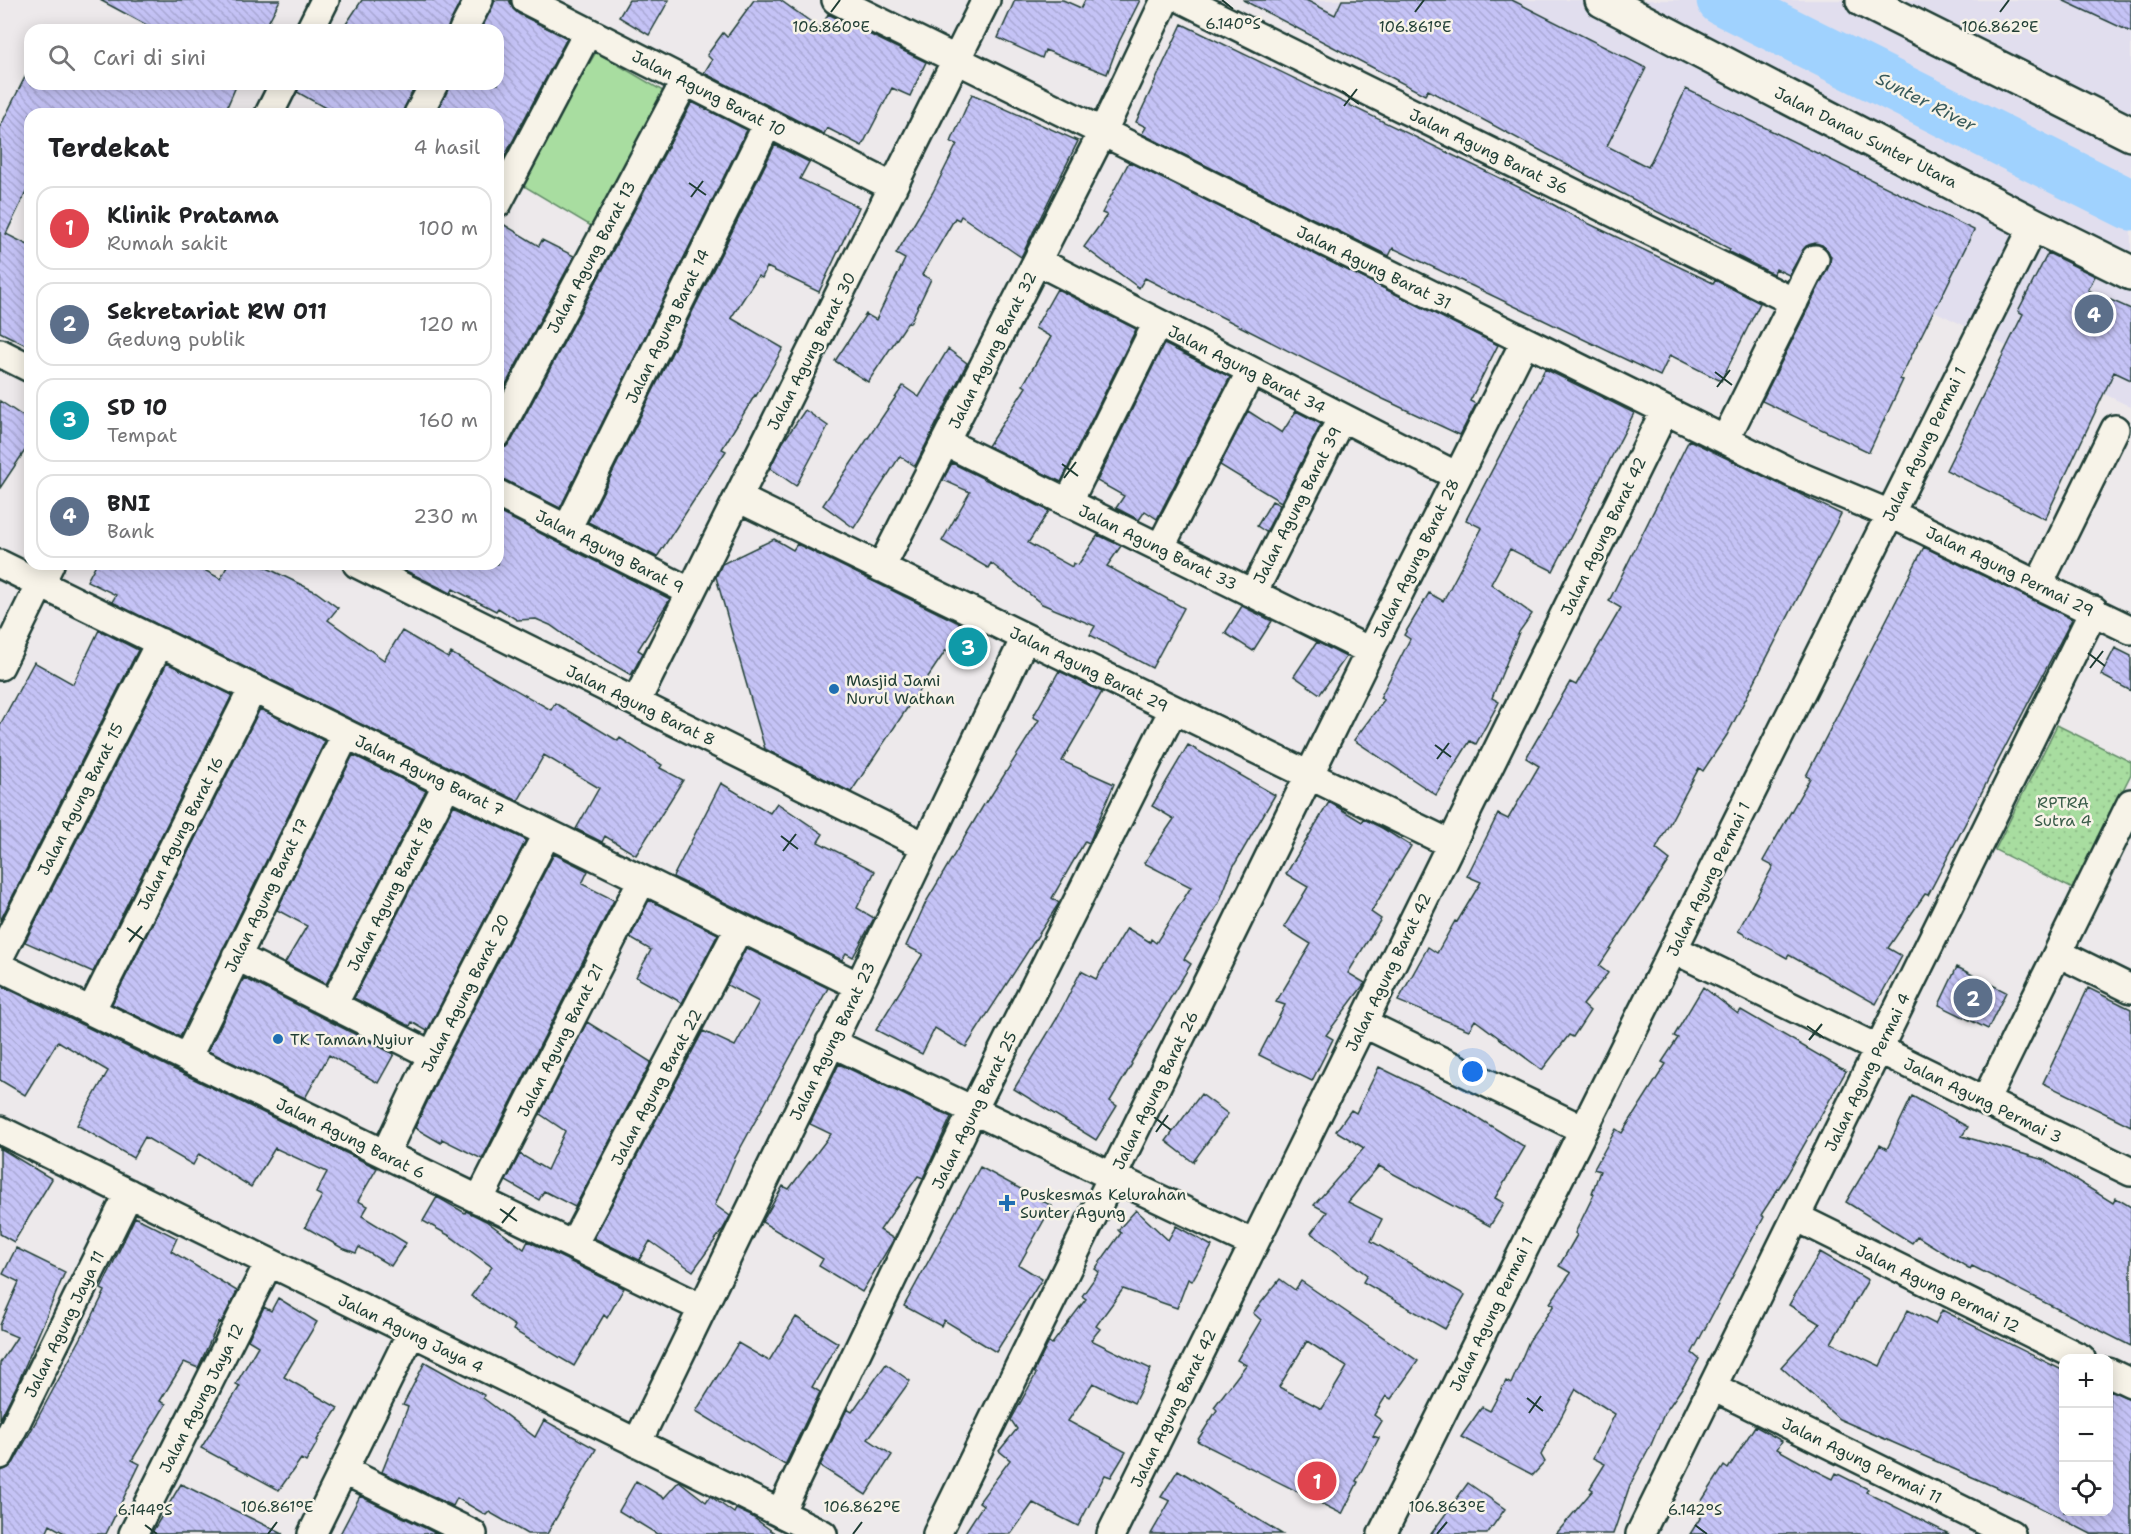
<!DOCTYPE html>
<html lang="id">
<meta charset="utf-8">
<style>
body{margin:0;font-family:"Shantell Sans",sans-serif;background:#f6f6f6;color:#202124}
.controls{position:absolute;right:18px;bottom:18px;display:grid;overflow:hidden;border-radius:12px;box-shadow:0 3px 15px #0003}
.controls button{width:54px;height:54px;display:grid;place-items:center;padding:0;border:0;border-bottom:2px solid #e0e0e0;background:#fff;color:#202124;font:30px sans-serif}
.you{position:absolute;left:1473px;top:1072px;width:21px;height:21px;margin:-15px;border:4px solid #fff;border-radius:50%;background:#1a73e8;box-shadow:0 0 0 9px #1a73e833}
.badge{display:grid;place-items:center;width:39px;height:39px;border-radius:50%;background:#1f6fb2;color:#fff;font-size:20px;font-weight:700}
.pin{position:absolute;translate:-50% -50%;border:3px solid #fff;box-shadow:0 2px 6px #0006}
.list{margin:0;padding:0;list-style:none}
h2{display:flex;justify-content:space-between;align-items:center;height:78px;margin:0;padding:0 24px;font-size:26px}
h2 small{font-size:20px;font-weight:400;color:#757577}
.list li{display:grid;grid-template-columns:39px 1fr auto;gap:18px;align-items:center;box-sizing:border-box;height:84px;margin:0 12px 12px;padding:0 12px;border:2px solid #e0e0e0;border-radius:18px}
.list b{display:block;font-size:22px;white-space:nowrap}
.list p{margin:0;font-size:20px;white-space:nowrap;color:#757577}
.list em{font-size:20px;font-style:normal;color:#757577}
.icon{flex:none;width:33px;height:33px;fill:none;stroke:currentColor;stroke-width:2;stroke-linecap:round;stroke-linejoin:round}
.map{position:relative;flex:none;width:2131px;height:1534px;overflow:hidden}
.search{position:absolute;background:#fff;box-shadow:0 3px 15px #0003;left:24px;top:24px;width:480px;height:66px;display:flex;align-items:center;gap:15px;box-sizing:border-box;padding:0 21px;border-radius:18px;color:#757577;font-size:22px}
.panel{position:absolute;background:#fff;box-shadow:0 3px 15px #0003;left:24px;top:108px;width:480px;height:462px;border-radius:18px}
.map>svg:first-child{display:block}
</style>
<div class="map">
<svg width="2131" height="1534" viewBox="0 0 2131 1534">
<defs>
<pattern id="park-dots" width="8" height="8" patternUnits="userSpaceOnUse" patternTransform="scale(1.5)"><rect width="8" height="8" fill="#a8dda0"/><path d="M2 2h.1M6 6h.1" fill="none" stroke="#90bf8a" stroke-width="1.8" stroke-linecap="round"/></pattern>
<pattern id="building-back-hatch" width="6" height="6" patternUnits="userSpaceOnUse" patternTransform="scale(1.5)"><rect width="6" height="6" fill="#c5c3f6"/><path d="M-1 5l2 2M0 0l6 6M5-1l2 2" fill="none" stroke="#a9a8d4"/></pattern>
</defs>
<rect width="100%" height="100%" fill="#ede9eb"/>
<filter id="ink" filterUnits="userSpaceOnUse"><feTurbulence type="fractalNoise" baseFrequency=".0167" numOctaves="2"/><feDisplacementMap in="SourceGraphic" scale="12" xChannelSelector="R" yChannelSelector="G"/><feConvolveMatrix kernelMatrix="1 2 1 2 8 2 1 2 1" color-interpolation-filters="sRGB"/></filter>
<g filter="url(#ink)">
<path fill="#e1deee" d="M1288,0H2131V407L1986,336Z"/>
<path fill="url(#park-dots)" stroke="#648d6a" stroke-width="1.5" d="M2057,725L2131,762V774L2073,889L1995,850Z"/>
<path fill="#a8dda0" stroke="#648d6a" stroke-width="1.5" d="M596,52L668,94L591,226L519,183Z"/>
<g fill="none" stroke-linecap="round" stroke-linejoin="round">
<path stroke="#a0d2fe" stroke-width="51" d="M1722,0L2131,205"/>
</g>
<path fill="url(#building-back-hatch)" stroke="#1f3d34" stroke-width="1.5" fill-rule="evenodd" d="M100,0H280L264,30H156Z
M362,0H461L447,30H342Z
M495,0H509L513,9L519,14L567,38L498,169V114H436L450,84H498V30H481Z
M629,0H669L649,35L619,17Z
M754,0H780L821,29L828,14L926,62L910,96L892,88L862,146L827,128L824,134L704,73L712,60L707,55L723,33L727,37Z
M1015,0H1063L1081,8L1085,0H1140L1119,42L1107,74L1045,50L1042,58L998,38Z
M1243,0H1306L1335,15L1342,0H1512L1646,68L1607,146L1648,167L1686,89L1974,230L1937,306H1936L1918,342L1900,379L1903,380L1869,452L1762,401L1829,266L1831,257L1828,251L1822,245L1815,243L1806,246L1789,275L1776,269L1773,274L1729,252L1730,249L1584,174L1428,90L1425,95Z
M2062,0H2131V32Z
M1182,24L1545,200L1577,218L1713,283L1715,280L1760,303L1721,381L1670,355L1660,376L1393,248L1389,256L1142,134L1146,127L1136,122Z
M30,67V84H237L224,114H30V184L6,234L30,246V347L0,332V127Z
M300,84H416L402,114H336L297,92Z
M972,94L1078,141L1021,257L961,216L959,220L955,218L922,275L931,279L910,323L908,322L868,382L835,361L866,314L876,320L905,259L896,254L933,192L957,144L951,142Z
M692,102L747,130L560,508L505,480L498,478V449L506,447L512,440Z
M775,145L809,162L800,179L859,207L819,292L767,267L762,278L758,276L731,318L783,348L756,396L755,395L722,449L726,451L657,557L588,522Z
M1129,162L1498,345L1470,401L1476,404L1460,435L1383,399L1145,278L1139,288L1084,247L1107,215L1102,213Z
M498,221L539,246L542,240L574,256L498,399Z
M2048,253L2095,276L2088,290L2131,309V380L2114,372L2045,519L1946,470L2023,314L2018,311Z
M1057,289L1136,329L1061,482L988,446L1026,387L1023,385L1051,337L1035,328Z
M1164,344L1230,377L1157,519L1145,511L1139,520L1116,508L1124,496L1097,481Z
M948,349L967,363L915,466L900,456L854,528L823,505L903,386L919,397Z
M1545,369L1634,413L1553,571L1510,549L1491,584L1532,614L1519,632L1492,698L1499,702L1476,744L1470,741L1436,795L1354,740L1384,700L1380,698L1410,639L1404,635L1429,593L1443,601L1482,528L1466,520Z
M0,401L30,421V443L0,488Z
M805,410L828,426L796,486L770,468L783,442Z
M1248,411L1282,433L1296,411L1321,424L1281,502L1220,465Z
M1689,440L1841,514L1727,735L1703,771L1699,768L1656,849L1670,860L1599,966L1608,973L1583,1005L1590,1011L1573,1037L1569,1035L1542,1070L1475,1020L1469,1030L1398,1001L1428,947L1437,953L1455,921L1457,922L1481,882L1467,876L1498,814L1508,819L1539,766L1526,758L1570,682L1576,685L1621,608L1609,601Z
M952,463L1049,511L1028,543L1072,567L1073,563L1078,565L1098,535L1121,546L1107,566L1184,608L1152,668L1090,635L1095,626L1042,604L991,563L988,568L942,541L970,492L943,480Z
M1272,501L1280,505L1266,532L1257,526Z
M498,512L670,599L638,650L643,653L631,675L573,641L550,625L536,619L517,620L498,608L496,611L453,589L451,593L392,564H498Z
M774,539L793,550L797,544L963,625L961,628L984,640L970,664L946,650L851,792L765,749L716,577L722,564Z
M1924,547L2072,619L1928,895L1925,894L1888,948L1902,956L1876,1004L1789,955L1787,958L1738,931L1773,866L1763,861L1810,778L1806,776Z
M96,564H193L221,579L228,564H259L316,592L338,608L328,620L384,660L402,631L448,658L451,653L551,710L555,703L618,741L620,738L662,765L660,768L683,780L636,855L605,836L602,842L576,829L599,788L544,755L518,801L112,602L116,595L87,581Z
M1242,606L1272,621L1253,651L1225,633Z
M99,630L138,650L0,921V725L34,662L73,684Z
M1317,642L1346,657L1320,694L1294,676Z
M2115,648L2131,656V691L2101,675Z
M167,663L232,695L93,972L25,942Z
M1059,671L1102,692L1062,761L1114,784L1089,843L1085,841L1052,898L1059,903L966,1047L935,1028L922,1054L876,1030L923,954L906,946L926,902L986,801L987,802L1039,720L1033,717Z
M260,709L325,741L180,1037L112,1004Z
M1188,745L1275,795L1233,867L1219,903L1184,959L1191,964L1131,1063L1132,1064L1110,1101L1117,1106L1096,1140L1014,1089L1056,1020L1081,971L1096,979L1127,928L1150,942L1151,939L1156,943L1191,887L1144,863L1174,819L1152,806Z
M353,755L426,791L326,984L285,963L307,926L277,910Z
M721,783L770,813L777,803L823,834L818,842L875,871L857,908L874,918L853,957L846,953L842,960L673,877Z
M1329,802L1362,822L1364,819L1382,828L1411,846L1371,912L1381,919L1348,973L1365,983L1326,1035L1333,1039L1312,1081L1259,1055L1285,1005L1276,1002L1311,944L1284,927L1308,887L1286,874Z
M454,805L526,840L427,1031L412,1022L410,1026L354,998Z
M554,854L588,871L582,884L614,900L482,1159L442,1139L441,1143L415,1128L445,1064Z
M649,900L718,934L682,1003L636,977L651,950L630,938Z
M746,948L828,988L735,1158L715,1205L730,1216L723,1229L693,1271L650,1241L639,1260L594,1238L703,1031L735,1046L759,1002L727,985Z
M1957,967L2006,992L1988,1029L1939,1005Z
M244,978L394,1054L378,1083L329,1055L305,1098L208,1051Z
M0,985L377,1168L358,1201L368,1206L362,1216L406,1243L391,1266L359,1247L356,1253L342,1248L305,1227L322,1196L316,1193L327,1172L275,1148L251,1187L199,1154L193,1165L145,1137L133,1158L77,1125L108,1071L58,1041L25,1095L0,1080Z
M1703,987L1738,1014L1741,1010L1846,1071L1787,1175L1761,1215L1764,1217L1692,1353L1699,1359L1686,1382L1664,1414L1651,1445L1630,1485L1613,1534H1556L1593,1490L1590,1488L1605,1464L1593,1458L1615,1414L1576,1389L1541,1455L1545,1462L1533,1475L1461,1437L1482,1407L1490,1411L1506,1381L1511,1384L1529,1341L1554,1305L1550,1303L1571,1273L1559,1266L1577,1235L1575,1233L1594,1194L1592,1193L1600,1171L1594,1169L1616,1129L1622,1133L1666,1064L1662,1062L1678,1038L1674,1036Z
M2088,988L2131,1009V1126L2043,1083Z
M587,1022L651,1062L575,1207L544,1191L539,1200L506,1181L520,1154L547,1170L565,1131L540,1114Z
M839,1064L951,1117L923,1178L918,1176L880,1230L894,1239L862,1292L819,1266L823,1259L762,1222L783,1186L789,1189L831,1134L810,1124Z
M1379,1067L1462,1108L1525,1147L1495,1198L1504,1203L1490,1226L1379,1166L1348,1202L1382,1219L1371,1241L1465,1295L1445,1329L1363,1282L1367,1275L1311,1233L1327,1212L1314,1205L1364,1148L1336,1131L1351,1110L1356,1113Z
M1201,1094L1228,1114L1193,1162L1166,1141Z
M1912,1096L1968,1127L1962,1136L2044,1160L2113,1203L2116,1198L2131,1207V1346L1972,1266L1970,1269L1917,1236L1912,1243L1846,1202L1880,1145L1887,1149Z
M0,1148L52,1179L14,1242L0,1234Z
M980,1167L1052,1206L1019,1265L1042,1279L996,1352L944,1320L941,1326L904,1306Z
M437,1197L465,1213L466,1211L486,1221L524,1249L528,1241L624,1288L607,1318L604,1315L574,1366L513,1330L515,1326L471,1296L492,1267L450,1236L423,1221Z
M1136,1210L1168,1240L1176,1226L1212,1246L1192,1281L1188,1279L1177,1308L1123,1289L1096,1326L1100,1329L1091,1340L1151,1369L1134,1403L1093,1383L1068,1421L1126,1452L1111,1477L1105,1475L1078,1526L1033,1503L1011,1534H964L983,1505L979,1502L1010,1460L999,1451L1017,1429L1011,1420L1036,1374L1034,1372L1049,1342L1052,1344L1086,1299L1082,1296L1099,1272L1095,1269L1121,1233L1118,1230Z
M135,1217L177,1238L171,1251L237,1291L221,1323L219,1322L198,1368L184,1362L160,1401L166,1404L132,1460L140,1464L106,1534H66L50,1525L46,1534H0V1471L8,1468L14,1462L88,1325L105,1291L101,1289Z
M16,1248L65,1272L17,1385L0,1419V1363L17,1337L0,1330V1325L19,1282L3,1274Z
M1820,1252L1868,1280L1831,1343L1880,1366L1908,1310L1935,1324L1942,1310L2064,1371V1512H2109V1390L2131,1399V1534H2091L2025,1500L1839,1419L1781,1367L1820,1324L1789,1305Z
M1280,1279L1295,1290L1301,1281L1418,1361L1391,1399L1386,1396L1374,1415L1382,1421L1373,1436L1379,1438L1356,1481L1358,1482L1342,1514L1197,1441L1217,1410L1214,1407L1246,1365L1237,1360L1261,1320L1253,1313ZM1307,1341L1347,1367L1322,1409L1279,1387Z
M278,1298L317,1322L284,1377L338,1408L317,1440L318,1441L306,1462L301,1459L279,1490L201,1448L240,1386L236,1384L258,1346L248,1340L264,1307L271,1311Z
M796,1317L838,1343L812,1387L820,1392L785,1465L696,1411L738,1343L769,1361Z
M425,1362L484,1395L483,1398L535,1437L544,1420L596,1449L547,1534H527L489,1512L486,1515L457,1498L453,1506L382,1472L408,1407L403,1405Z
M886,1364L910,1381L868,1439L892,1455L866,1495L820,1466L847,1409L852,1412Z
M1755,1426L1782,1441L1777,1449L1809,1467L1833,1479L1836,1473L1868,1489L1866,1492L1949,1534H1690L1708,1506L1701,1502L1724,1466L1728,1469Z
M1178,1470L1282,1534H1151L1170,1501L1161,1497Z
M636,1481L664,1498L679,1481L706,1502L710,1496L734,1513L736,1509L751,1516L776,1534H657L619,1511Z
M1468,1483L1505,1509L1487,1534H1431Z
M181,1484L283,1534H151Z
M360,1496L437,1534H340Z"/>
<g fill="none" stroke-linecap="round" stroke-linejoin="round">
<defs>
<path id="street" d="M526,0L893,187
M836,0L1792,473L1904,520L2131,630
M1184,0L1794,302
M310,30L325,0
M463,30L479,0
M269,114L284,84
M418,114L434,84
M498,203L588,32
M1037,261L1457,476
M0,353L30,368
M498,433L685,81
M1725,440L1815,259
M945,442L1370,651
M498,494L691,592
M738,498L1451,844
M1068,503L1157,323
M567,529L768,123
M1160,548L1251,371
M0,564L859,986
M357,564L925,846
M881,568L1102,133L1165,0
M2039,584L2115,429
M1253,593L1342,417
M0,666L50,564
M636,702L986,0
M1673,949L2131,1172
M2058,953L2131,989
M0,956L160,642
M236,956L432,1055
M0,967L702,1308
M333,1005L447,784
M91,1011L253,688
M1363,1023L1582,1129
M830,1042L1254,1244
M187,1058L346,734
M1985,1101L2131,803
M0,1130L823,1534
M385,1154L432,1055L547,833
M479,1200L642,880
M1796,1217L2081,1358
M573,1245L739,928
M2108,1372L2131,1383
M1713,1387L2011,1534
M637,1443L859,986L1025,638
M0,1455L129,1193
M343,1470L473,1534
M780,1513L973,1110L1173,710
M133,1534L269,1262
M312,1534L411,1333
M937,1534L1370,651L1525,341
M1111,1534L1665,410
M1382,1534L2034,225
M1640,1534L2094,610"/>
<path id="secondary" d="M1602,0L2034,225L2131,273
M1863,0L2131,134"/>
</defs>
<use href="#street" stroke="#1f3d34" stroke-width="32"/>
<use href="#secondary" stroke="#1f3d34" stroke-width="38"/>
<use href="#street" stroke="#f7f3e8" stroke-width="27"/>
<use href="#secondary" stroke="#f7f3e8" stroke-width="33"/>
</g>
</g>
<path fill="none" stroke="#1f3d34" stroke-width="2" d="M1222,0L1233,9M831,12L840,0M1415,12L1424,0M2000,12L2009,0M1342,91L1359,104M1344,106L1357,89M689,183L706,195M691,197L703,181M1715,372L1732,385M1717,387L1730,370M1062,464L1078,476M1064,478L1076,462M2088,653L2105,666M2090,668L2103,651M1435,745L1451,757M1437,759L1449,743M781,836L798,849M783,851L796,834M127,928L144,940M129,942L142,926M1807,1026L1824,1038M1809,1040L1822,1024M1154,1117L1171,1130M1156,1132L1168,1115M500,1209L517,1221M502,1223L515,1207M1527,1398L1543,1411M1529,1413L1541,1396M145,1525L157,1534M1695,1525L1707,1534M268,1534L277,1522M853,1534L862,1522M1437,1534L1447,1522"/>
<g fill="#1f6fb2" stroke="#f7f3e8" stroke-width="2">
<circle cx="834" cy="689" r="6"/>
<circle cx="278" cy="1039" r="6"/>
<path d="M1004 1194h6v6h6v6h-6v6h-6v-6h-6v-6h6z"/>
</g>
<g text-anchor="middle" stroke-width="5" stroke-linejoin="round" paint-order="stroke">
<g font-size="16" fill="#1f3d34" stroke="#f7f3e8">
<text transform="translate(709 93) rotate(27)" y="6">Jalan Agung Barat 10</text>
<text transform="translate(1866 137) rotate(27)" y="6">Jalan Danau Sunter Utara</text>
<text transform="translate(1489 151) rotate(26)" y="6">Jalan Agung Barat 36</text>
<text transform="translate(591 257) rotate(-62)" y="6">Jalan Agung Barat 13</text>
<text transform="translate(1374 267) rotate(26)" y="6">Jalan Agung Barat 31</text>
<text transform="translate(667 326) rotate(-64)" y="6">Jalan Agung Barat 14</text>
<text transform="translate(992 350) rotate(-63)" y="6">Jalan Agung Barat 32</text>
<text transform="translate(811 351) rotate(-63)" y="6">Jalan Agung Barat 30</text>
<text transform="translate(1247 369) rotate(27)" y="6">Jalan Agung Barat 34</text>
<text transform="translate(1924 444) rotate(-64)" y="6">Jalan Agung Permai 1</text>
<text transform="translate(1297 505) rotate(-63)" y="6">Jalan Agung Barat 39</text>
<text transform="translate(1603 536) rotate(-64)" y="6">Jalan Agung Barat 42</text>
<text transform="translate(1158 547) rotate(26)" y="6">Jalan Agung Barat 33</text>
<text transform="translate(610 551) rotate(27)" y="6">Jalan Agung Barat 9</text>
<text transform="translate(1416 558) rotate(-64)" y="6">Jalan Agung Barat 28</text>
<text transform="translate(2010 571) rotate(26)" y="6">Jalan Agung Permai 29</text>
<text transform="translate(1089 669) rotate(26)" y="6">Jalan Agung Barat 29</text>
<text transform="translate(641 705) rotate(26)" y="6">Jalan Agung Barat 8</text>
<text transform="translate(430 775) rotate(26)" y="6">Jalan Agung Barat 7</text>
<text transform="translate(80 799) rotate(-63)" y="6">Jalan Agung Barat 15</text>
<text transform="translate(180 833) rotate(-63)" y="6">Jalan Agung Barat 16</text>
<text transform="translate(1708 879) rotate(-64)" y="6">Jalan Agung Permai 1</text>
<text transform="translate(390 894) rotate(-63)" y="6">Jalan Agung Barat 18</text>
<text transform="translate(266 895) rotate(-64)" y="6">Jalan Agung Barat 17</text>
<text transform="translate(1388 972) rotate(-64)" y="6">Jalan Agung Barat 42</text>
<text transform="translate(465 993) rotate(-63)" y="6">Jalan Agung Barat 20</text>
<text transform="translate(560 1040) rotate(-63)" y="6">Jalan Agung Barat 21</text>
<text transform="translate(832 1041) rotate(-64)" y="6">Jalan Agung Barat 23</text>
<text transform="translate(1867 1072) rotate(-64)" y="6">Jalan Agung Permai 4</text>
<text transform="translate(656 1087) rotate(-62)" y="6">Jalan Agung Barat 22</text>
<text transform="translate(1155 1090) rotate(-64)" y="6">Jalan Agung Barat 26</text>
<text transform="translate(1983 1100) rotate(26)" y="6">Jalan Agung Permai 3</text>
<text transform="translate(974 1110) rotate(-64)" y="6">Jalan Agung Barat 25</text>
<text transform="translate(351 1138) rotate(26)" y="6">Jalan Agung Barat 6</text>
<text transform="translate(1938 1288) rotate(26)" y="6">Jalan Agung Permai 12</text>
<text transform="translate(1491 1314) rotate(-64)" y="6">Jalan Agung Permai 1</text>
<text transform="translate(64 1324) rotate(-64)" y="6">Jalan Agung Jaya 11</text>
<text transform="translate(411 1333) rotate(26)" y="6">Jalan Agung Jaya 4</text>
<text transform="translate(201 1398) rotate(-63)" y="6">Jalan Agung Jaya 12</text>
<text transform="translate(1173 1408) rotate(-64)" y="6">Jalan Agung Barat 42</text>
<text transform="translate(1862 1460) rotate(26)" y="6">Jalan Agung Permai 11</text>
</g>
<g font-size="16" fill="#1f3d34" stroke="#f7f3e8" text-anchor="start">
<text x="846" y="686">Masjid Jami<tspan x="846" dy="18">Nurul Wathan</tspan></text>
<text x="290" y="1045">TK Taman Nyiur</text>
<text x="1020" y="1200">Puskesmas Kelurahan<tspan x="1020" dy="18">Sunter Agung</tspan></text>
</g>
<g font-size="16" fill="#3a5d4a" stroke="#f7f3e8">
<text x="2063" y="808">RPTRA<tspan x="2063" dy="18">Sutra 4</tspan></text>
</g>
<g font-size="18" font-style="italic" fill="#395b5c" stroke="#f7f3e8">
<text transform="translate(1926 102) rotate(27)" y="6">Sunter River</text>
</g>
</g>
<g font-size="15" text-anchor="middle" fill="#1f3d34" stroke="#f7f3e8" stroke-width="5" stroke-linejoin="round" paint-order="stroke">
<text x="1233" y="29">6.140°S</text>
<text x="831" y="32">106.860°E</text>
<text x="1415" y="32">106.861°E</text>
<text x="2000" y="32">106.862°E</text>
<text x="277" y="1512">106.861°E</text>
<text x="862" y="1512">106.862°E</text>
<text x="1447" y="1512">106.863°E</text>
<text x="145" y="1515">6.144°S</text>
<text x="1695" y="1515">6.142°S</text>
</g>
</svg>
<div class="controls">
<button>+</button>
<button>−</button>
<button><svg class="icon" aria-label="locate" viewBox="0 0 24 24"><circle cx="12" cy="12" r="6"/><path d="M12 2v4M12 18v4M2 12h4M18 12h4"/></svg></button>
</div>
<div class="you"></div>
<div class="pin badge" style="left:1317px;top:1481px;background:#e0444e">1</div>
<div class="pin badge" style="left:1973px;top:998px;background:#5c6f8a">2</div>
<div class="pin badge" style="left:968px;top:647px;background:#0f9aa8">3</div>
<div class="pin badge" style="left:2094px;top:314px;background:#5c6f8a">4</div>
<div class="search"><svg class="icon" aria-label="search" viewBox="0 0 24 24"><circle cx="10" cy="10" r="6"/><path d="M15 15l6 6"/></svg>Cari di sini</div>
<section class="panel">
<h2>Terdekat<small>4 hasil</small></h2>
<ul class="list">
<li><span class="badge" style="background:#e0444e">1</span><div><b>Klinik Pratama</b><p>Rumah sakit</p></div><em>100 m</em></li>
<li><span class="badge" style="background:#5c6f8a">2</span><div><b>Sekretariat RW 011</b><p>Gedung publik</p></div><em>120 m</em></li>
<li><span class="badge" style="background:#0f9aa8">3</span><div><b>SD 10</b><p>Tempat</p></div><em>160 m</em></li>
<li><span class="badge" style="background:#5c6f8a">4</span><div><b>BNI</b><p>Bank</p></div><em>230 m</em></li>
</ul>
</section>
</div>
